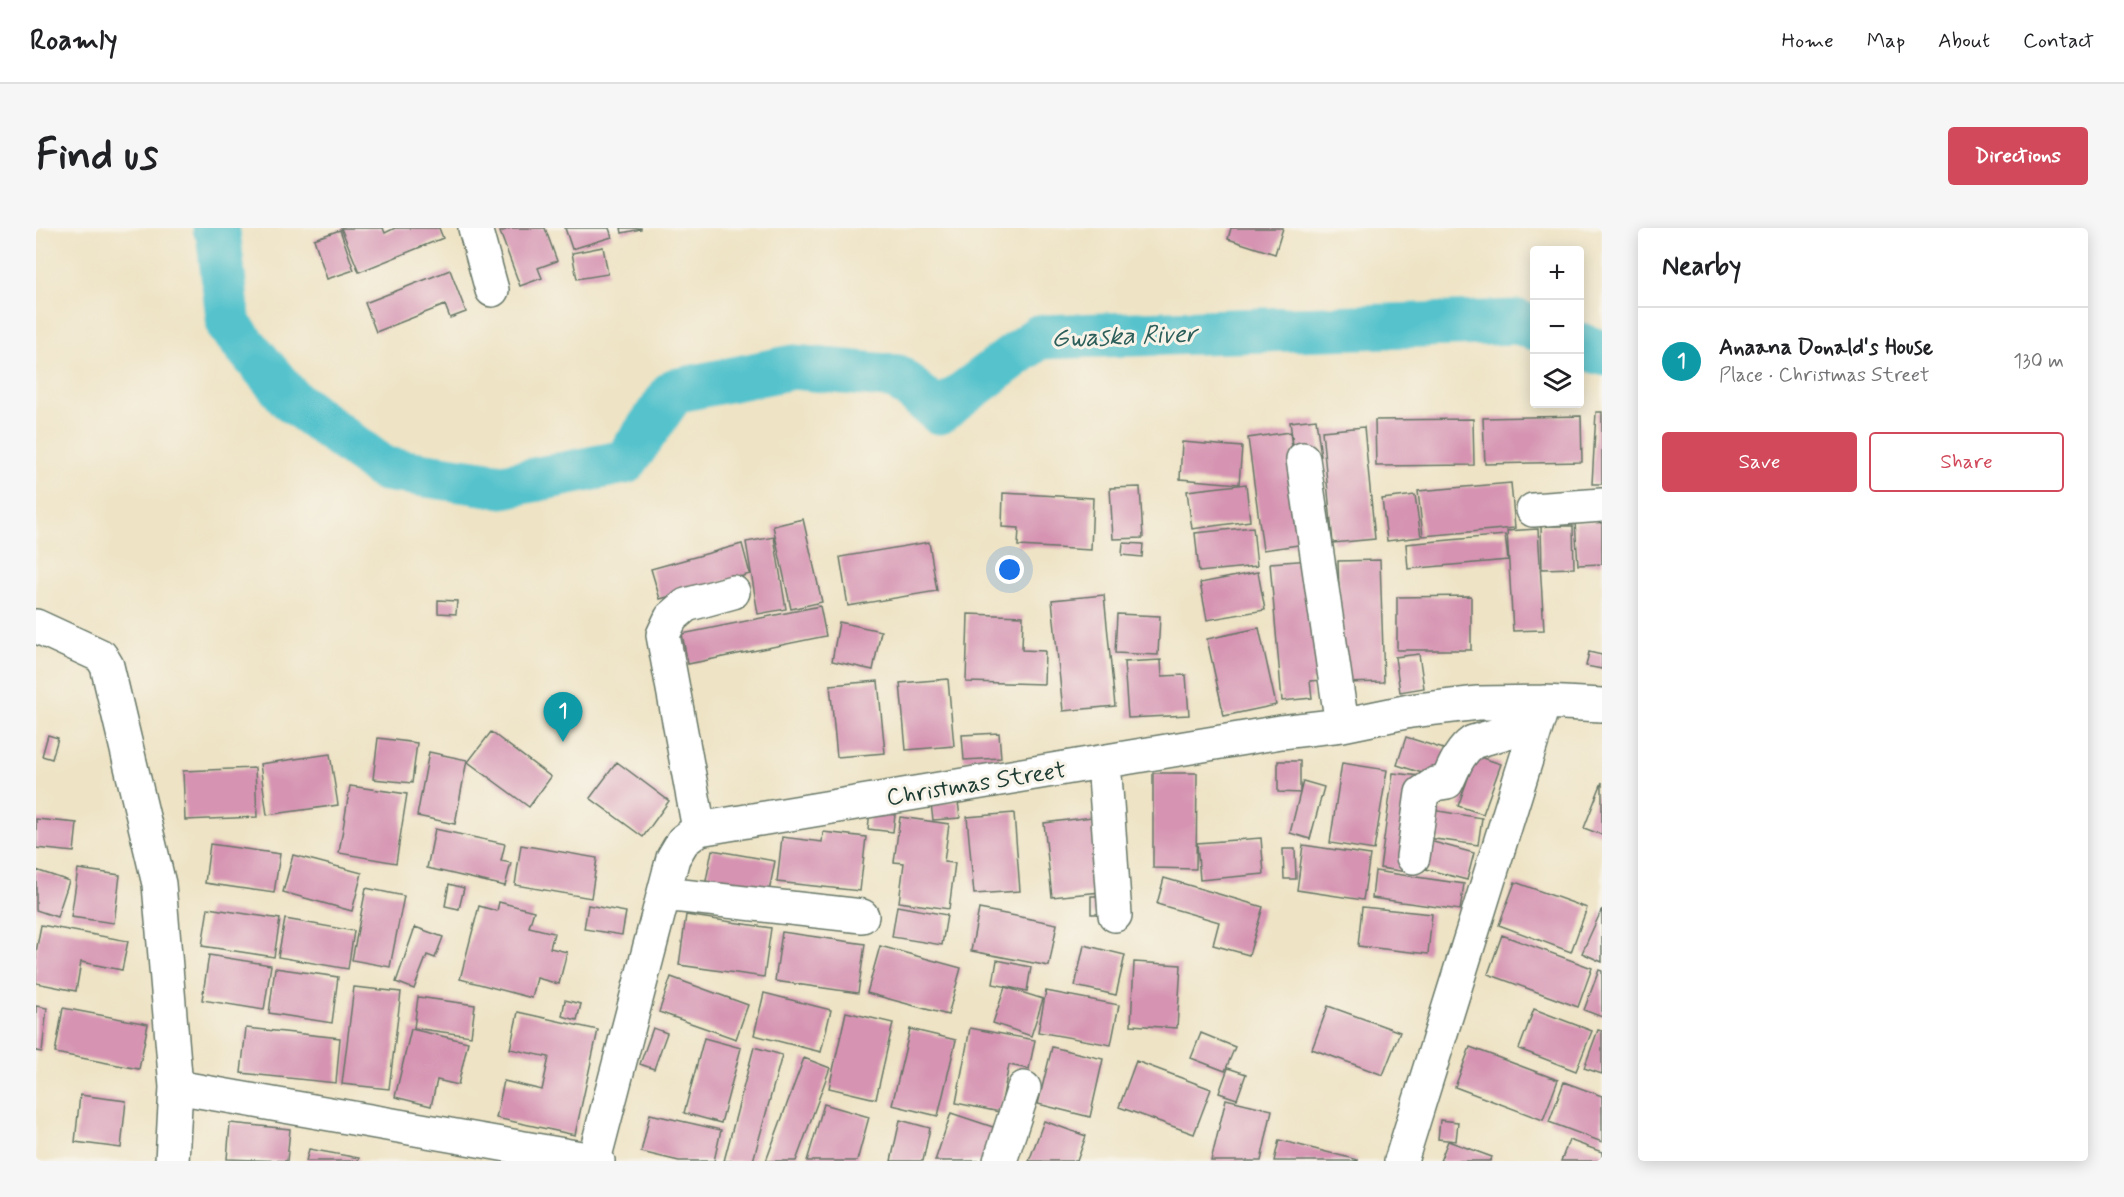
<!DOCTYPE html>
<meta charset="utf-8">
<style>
body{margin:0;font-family:Mynerve,sans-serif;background:#f6f6f6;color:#202124}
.controls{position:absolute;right:18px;top:18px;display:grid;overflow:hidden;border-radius:6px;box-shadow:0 3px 15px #0003}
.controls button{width:54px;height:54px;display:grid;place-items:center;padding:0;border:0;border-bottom:2px solid #e0e0e0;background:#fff;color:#202124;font:30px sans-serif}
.you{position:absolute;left:974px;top:342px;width:21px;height:21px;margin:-15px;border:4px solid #fff;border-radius:50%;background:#1a73e8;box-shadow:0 0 0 9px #1a73e833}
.badge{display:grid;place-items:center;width:39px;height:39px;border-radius:50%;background:#d1495b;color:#fff;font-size:20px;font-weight:700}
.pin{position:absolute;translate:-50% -50px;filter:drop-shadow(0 2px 3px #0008)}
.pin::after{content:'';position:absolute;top:32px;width:21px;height:18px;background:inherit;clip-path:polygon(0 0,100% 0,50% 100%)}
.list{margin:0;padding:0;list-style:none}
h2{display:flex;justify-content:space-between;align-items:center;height:78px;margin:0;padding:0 24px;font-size:26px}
h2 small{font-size:20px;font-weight:400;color:#757577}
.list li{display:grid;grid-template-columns:39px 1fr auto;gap:18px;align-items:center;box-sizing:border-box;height:108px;padding:0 24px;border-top:2px solid #e0e0e0}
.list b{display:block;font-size:22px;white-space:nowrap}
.list p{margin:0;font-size:20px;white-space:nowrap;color:#757577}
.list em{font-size:20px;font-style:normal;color:#757577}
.actions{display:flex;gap:12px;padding:18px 24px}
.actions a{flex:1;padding:14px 0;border:2px solid #d1495b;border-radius:6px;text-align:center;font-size:21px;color:#d1495b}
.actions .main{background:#d1495b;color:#fff}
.icon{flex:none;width:33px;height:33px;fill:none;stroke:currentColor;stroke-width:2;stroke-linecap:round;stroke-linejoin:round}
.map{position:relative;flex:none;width:1566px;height:933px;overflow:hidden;border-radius:6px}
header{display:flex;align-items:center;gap:36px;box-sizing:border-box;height:84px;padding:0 30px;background:#fff;border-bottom:2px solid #e0e0e0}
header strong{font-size:28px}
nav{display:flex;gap:33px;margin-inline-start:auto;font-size:21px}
.intro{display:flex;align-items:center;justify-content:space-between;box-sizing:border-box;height:144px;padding:0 36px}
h1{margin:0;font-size:42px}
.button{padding:15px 27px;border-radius:6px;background:#d1495b;color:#fff;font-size:21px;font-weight:700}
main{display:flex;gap:36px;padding:0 36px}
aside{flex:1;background:#fff;border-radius:6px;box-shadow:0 3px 15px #0003}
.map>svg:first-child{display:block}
</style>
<header>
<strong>Roamly</strong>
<nav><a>Home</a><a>Map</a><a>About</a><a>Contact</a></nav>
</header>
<div class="intro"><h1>Find us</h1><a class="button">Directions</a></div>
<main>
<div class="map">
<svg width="1566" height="933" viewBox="0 0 1566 933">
<rect width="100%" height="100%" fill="#f7f3e8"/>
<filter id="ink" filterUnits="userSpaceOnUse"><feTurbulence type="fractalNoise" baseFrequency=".0167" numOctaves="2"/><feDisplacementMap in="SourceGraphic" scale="12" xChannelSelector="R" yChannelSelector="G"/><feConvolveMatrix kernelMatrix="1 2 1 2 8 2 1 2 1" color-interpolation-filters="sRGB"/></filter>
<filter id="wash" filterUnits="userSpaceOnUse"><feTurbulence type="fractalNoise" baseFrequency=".008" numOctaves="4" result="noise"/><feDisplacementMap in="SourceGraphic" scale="24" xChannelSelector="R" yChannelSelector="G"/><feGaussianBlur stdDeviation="1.35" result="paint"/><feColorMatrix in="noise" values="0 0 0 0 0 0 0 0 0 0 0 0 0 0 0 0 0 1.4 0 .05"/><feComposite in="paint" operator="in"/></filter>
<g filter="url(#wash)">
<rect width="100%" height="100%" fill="#eee3c5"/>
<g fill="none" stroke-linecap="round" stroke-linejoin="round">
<path stroke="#55c2cc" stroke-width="45" d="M179,0L182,4L193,98L254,171L348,241L467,258L589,234L638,163L757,139L861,149L903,184L1003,109L1482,94L1498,100
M1544,117L1566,125"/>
</g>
<g id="blocks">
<path fill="#d694b2" d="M305,0H347L349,5L359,0H403L407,10L323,44Z
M475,0H509L521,33L502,40L506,50L484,58L464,4Z
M529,0H573L576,9L536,21Z
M585,0H605V1L586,5Z
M1195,0H1247L1239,26L1192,11Z
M304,2L318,42L291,51L278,11Z
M567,19L572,46L541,51L536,25Z
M414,42L430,84L414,90L409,77L340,104L329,75Z
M1560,184H1566V256H1556Z
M1545,188L1546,234L1449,236L1447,190Z
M1280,191L1285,228L1259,231L1254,194Z
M1437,191L1438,237L1340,238L1339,192Z
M1328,199L1339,311L1297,315L1286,203Z
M1254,204L1269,316L1227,322L1212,210Z
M1146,214L1206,219L1203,256L1144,251Z
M1475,255L1479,300L1387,308L1382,263Z
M1210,256L1214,293L1156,301L1151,263Z
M1104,259L1107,310L1077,311L1074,260Z
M967,265L1057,270L1055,322L982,318L983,300L966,299Z
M1379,267L1385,309L1351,313L1346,271Z
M767,291L786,374L755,381L737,298Z
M1566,293V336L1542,337L1539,294Z
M1505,298H1537L1538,340L1506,341Z
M1217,299L1221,338L1163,344L1159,305Z
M1502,301L1508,402L1477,403L1471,303Z
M1469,307L1472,332L1372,341L1370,316Z
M738,309L750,381L722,386L710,314Z
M893,314L901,363L812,378L804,329Z
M1087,315L1107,316L1106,329L1086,327Z
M706,316L714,346L624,371L615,341Z
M1276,332L1287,452L1274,453L1276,470L1246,473L1234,335Z
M1344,332L1348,454L1306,455L1302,333Z
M1222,344L1229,382L1171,392L1164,355Z
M1068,367L1079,478L1027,483L1016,372Z
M1435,368V422H1361V369Z
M402,372L421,373L420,386L402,385Z
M784,378L790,408L652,436L646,406Z
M932,386L987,388L986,422L1009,423L1008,456L930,454Z
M1081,386L1124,388L1122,427L1079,425Z
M803,394L845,403L837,442L796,433Z
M1223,400L1240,477L1188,488L1171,411Z
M1553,424L1566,427V441L1550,438Z
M1383,426L1388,460L1364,464L1359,429Z
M1125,432L1126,448L1150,447L1153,487L1092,490L1088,434Z
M912,451L918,518L870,522L864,455Z
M842,453L849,525L801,529L794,457Z
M455,504L515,549L493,579L432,534Z
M963,505L965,530L928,532L926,507Z
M12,507L22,510L16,531L6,528Z
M1370,509L1417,524L1408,552L1361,537Z
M342,510L381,515L376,555L337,551Z
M393,524L431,532L419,596L381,588Z
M294,526L302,577L231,587L224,536Z
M1440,528L1465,536L1447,586L1422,578Z
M1242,533H1264V565L1242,564Z
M581,534L633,573L607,609L554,570Z
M1306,535L1351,542L1338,622L1294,615Z
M219,540L221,589L149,592L147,543Z
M1117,545H1161L1160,641L1117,640Z
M1357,545L1384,548L1371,644L1344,640Z
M1267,553L1288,559L1274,611L1254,605Z
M1566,554V607L1548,600Z
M314,558L371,566L360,635L303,625Z
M922,573L924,590L897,592L895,576Z
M1396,582L1446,590L1442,617L1392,610Z
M834,583L859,587L857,604L832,601Z
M978,585L984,663L938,666L931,589Z
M864,589L913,596L908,634L919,635L913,681L863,674L868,635L858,634Z
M1056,589L1065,664L1016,669L1008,595Z
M0,591L41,595L38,624L0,620Z
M399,601L469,616L465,633L475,635L469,658L391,640Z
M787,604L830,609L824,663L741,654L746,609L786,614Z
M1225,610L1228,646L1164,652L1161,615Z
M1390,612L1438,625L1431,652L1382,639Z
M174,616L244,626L238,665L169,655Z
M485,617L561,630L555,670L479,657Z
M1267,617L1334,627L1327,672L1261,662Z
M1247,621H1259L1260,651H1248Z
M676,622L739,633L732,669L669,658Z
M257,627L326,645L316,683L247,664Z
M42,641L84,647L78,695L35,689Z
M0,642L33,653L21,689L0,682Z
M1339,643L1428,656L1424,682L1336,670Z
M1128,650L1227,679L1213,727L1177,717L1183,694L1121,676Z
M1479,654L1551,680L1535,724L1463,697Z
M413,656L428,660L423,681L409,678Z
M330,660L368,668L354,739L316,732Z
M1055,668H1074V686H1055Z
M463,674L498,683L493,699L518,705L514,720L531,724L523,756L501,750L496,770L424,751L443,678L461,683Z
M552,677L590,684L586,707L548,701Z
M861,678L911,687L906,717L856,709Z
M1326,679L1396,686L1392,726L1322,718Z
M172,680L244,691L238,729L166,718Z
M943,681L1021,696L1013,738L935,723Z
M1566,681V734L1546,725Z
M650,687L735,700L728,749L643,737Z
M249,691L318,703L312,741L242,729Z
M5,697L92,713L86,742L45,734L40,763L0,755V724Z
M379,699L407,709L399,730L391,727L378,761L360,754Z
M746,704L829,716L822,765L739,753Z
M1466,707L1556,740L1542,779L1452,746Z
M1048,717L1089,727L1080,767L1039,758Z
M844,718L925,740L912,787L831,765Z
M173,727L235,737L228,782L166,772Z
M961,732L995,739L991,763L957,756Z
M1098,734L1145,737L1141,800L1095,797Z
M239,740L302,749L296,795L233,785Z
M1563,742L1566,743V789L1548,782Z
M635,749L712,777L700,811L623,784Z
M318,759L365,764L353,861L306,856Z
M969,759L1007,771L995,808L957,795Z
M1010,763L1083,777L1075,817L1002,804Z
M728,765L795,782L785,824L718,807Z
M382,769L439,777L435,808L378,800Z
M529,772L545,776L541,792L526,788Z
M0,778L11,780L6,824L0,823Z
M1292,778L1364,804L1347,847L1276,821Z
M27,780L112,796L103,841L19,825Z
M1498,781L1556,803L1540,843L1483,821Z
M482,784L562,802L539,907L460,890L468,853L506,862L513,829L474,821Z
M810,784L857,795L840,871L793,860Z
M210,800L304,810L300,855L205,845Z
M617,800L631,805L618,841L604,836Z
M934,800L999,812L993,841L973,837L964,884L920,875Z
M375,801L432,814L422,857L401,852L395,878L359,869Z
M874,801L920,812L902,888L856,877Z
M1562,802L1566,803V846L1548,840Z
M1165,805L1199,819L1189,843L1155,830Z
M668,810L705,820L685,895L648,885Z
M718,819L746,827L717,933H688Z
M1016,819L1067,831L1054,889L1002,876Z
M1434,819L1522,852L1507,892L1419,859Z
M768,830L794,840L760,933H730Z
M1100,833L1175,861L1158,906L1083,879Z
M1192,840L1210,846L1201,871L1183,865Z
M1528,854L1566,868V914L1513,894Z
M44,867L90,873L85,920L39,914Z
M1190,871L1236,882L1225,933H1175Z
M788,876L833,889L821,933H771Z
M915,885L963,901L953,933H899Z
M614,886L685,902L678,933H643L605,924Z
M864,892L894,900L887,933H855Z
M1404,892L1422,894L1420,913L1402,911Z
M1008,893L1050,908L1041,933H993Z
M194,895L254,901L251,933L191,931Z
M1243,912L1322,932V933H1238Z
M1533,912L1566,924V933H1525Z
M1412,913L1456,929L1454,933H1404Z
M273,921L323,930L322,933H270Z"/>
</g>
</g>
<g filter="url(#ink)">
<use href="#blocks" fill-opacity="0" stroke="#677767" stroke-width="1.5"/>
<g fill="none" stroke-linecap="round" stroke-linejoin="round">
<defs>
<path id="minor" d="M439,0L456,62
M1267,231L1306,497
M1497,282L1566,277
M0,398L65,428L71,438L123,656L140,859L136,933
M1068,534L1079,687
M663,601L627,407L635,390L650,377L697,364
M1377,629L1386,565L1399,556L1411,554C1418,539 1423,524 1437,514L1501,495
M628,666L826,688
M140,859L562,933
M558,932L637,630L647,613L663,601L1245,504L1306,497L1374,483L1442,475L1508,474L1566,477
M964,933L988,860
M1365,933L1508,474"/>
</defs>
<use href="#minor" stroke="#677767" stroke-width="36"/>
<use href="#minor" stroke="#fff" stroke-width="33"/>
</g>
</g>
<g text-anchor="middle" stroke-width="6" stroke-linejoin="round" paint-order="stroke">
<g font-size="24" fill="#1f3d34" stroke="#f7f3e8">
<text transform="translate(940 555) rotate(-9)" y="8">Christmas Street</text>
</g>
<g font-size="26" font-style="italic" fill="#2c5e5a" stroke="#f7f3e8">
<text transform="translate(1088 107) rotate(-2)" y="9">Gwaska River</text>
</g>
</g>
</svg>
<div class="controls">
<button>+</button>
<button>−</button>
<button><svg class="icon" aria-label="layers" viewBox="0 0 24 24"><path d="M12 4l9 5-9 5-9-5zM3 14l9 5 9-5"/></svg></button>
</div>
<div class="you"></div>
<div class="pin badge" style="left:527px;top:514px;background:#0f9aa8">1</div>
</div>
<aside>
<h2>Nearby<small></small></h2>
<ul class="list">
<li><span class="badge" style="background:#0f9aa8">1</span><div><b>Anaana Donald's House</b><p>Place · Christmas Street</p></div><em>130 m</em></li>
</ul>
<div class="actions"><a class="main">Save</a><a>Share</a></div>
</aside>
</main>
